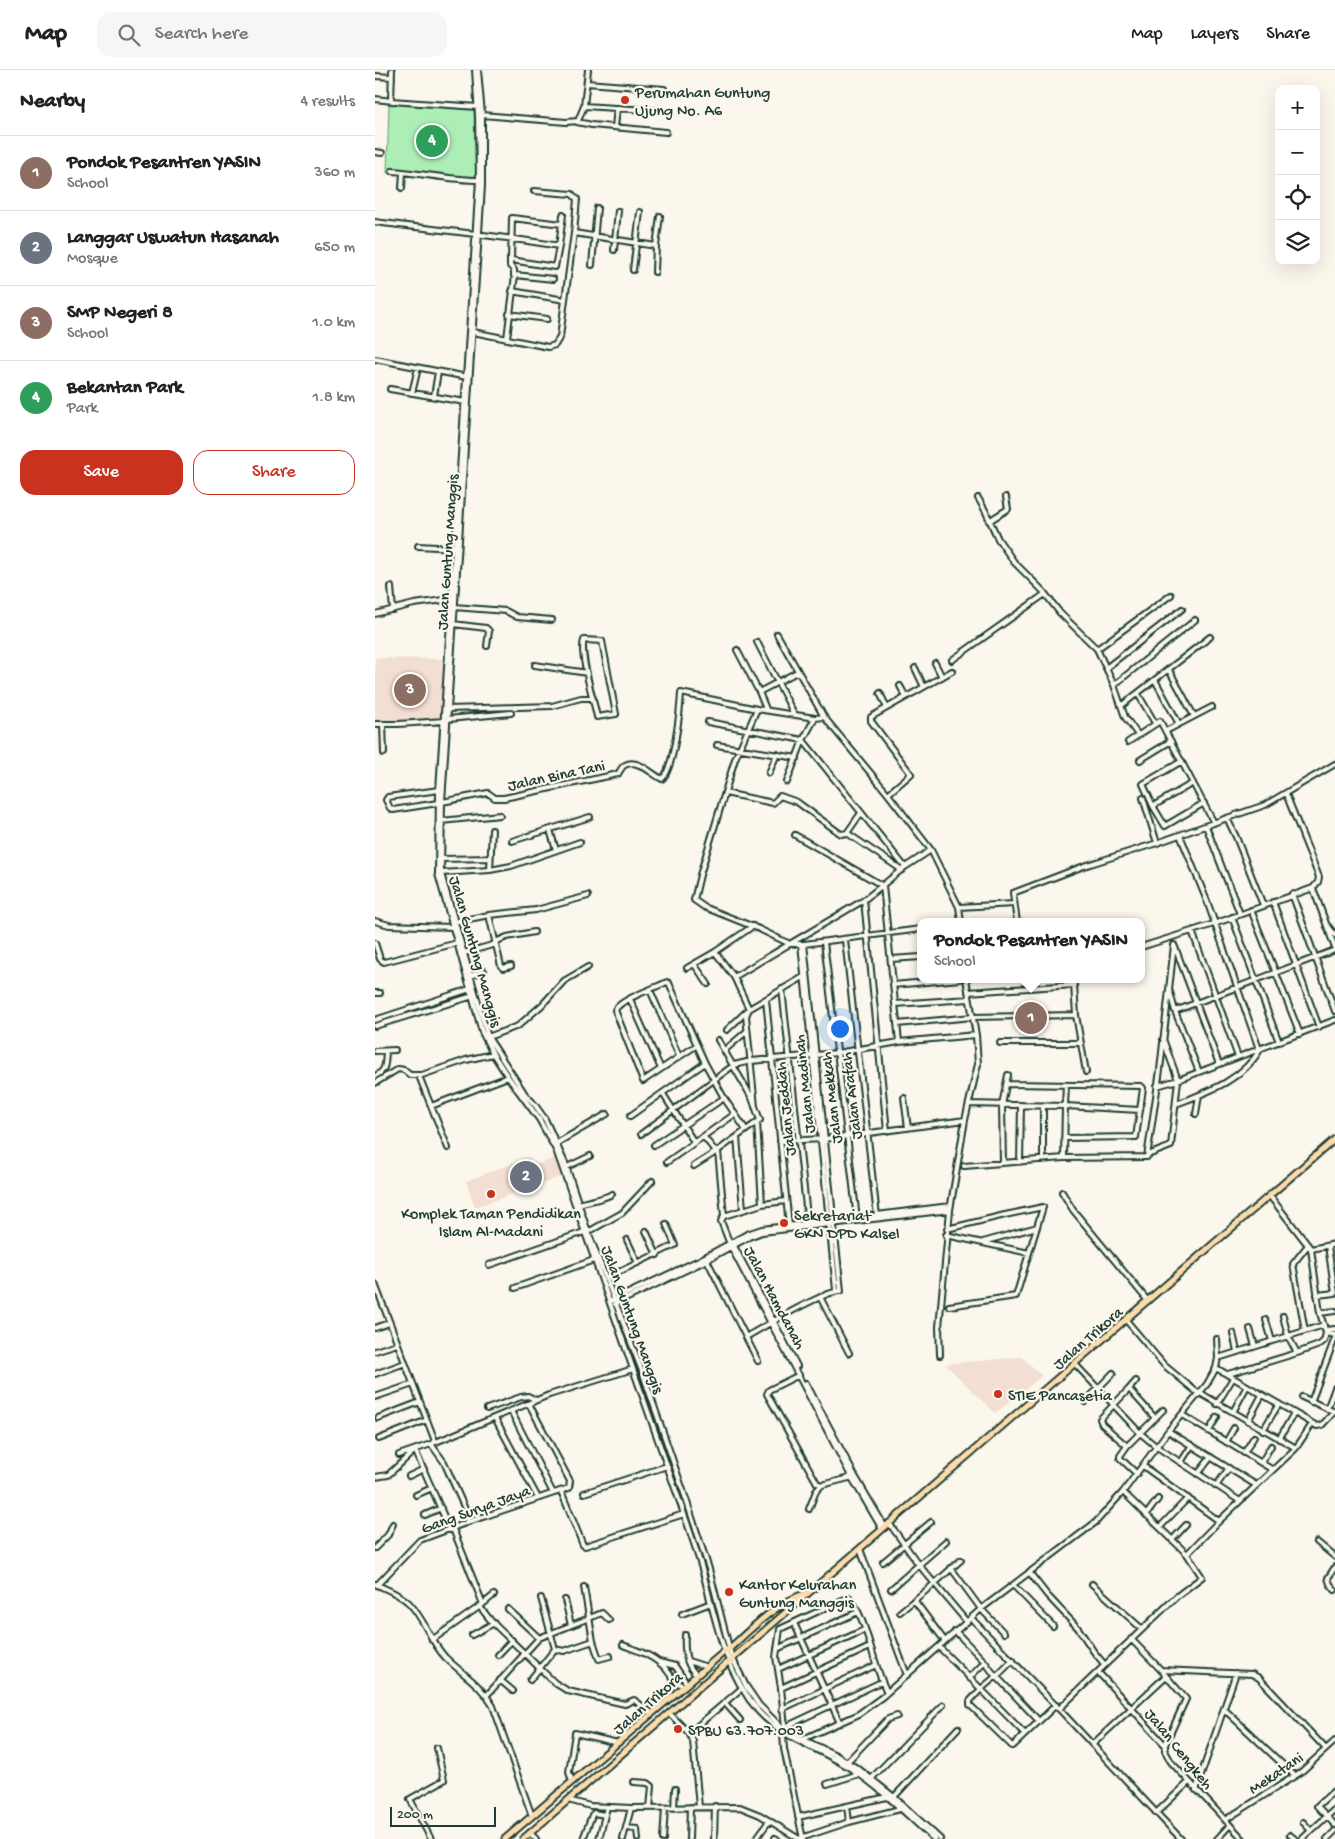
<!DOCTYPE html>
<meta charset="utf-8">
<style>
body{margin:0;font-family:"Gochi Hand",sans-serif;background:#f6f6f6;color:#222}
.controls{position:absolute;right:15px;top:15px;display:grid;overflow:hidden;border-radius:10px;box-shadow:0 5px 20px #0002}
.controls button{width:45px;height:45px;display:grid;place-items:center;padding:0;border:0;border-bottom:1px solid #e0e0e0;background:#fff;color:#222;font:25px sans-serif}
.scale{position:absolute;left:15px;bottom:12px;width:106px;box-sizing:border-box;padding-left:5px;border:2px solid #1f3d34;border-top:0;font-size:14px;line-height:18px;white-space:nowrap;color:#1f3d34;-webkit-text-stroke:4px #fbf7ec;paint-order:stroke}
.you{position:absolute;left:464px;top:958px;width:18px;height:18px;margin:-12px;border:4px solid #fff;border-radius:50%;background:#1a73e8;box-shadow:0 0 0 8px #1a73e833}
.badge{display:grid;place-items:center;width:32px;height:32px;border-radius:50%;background:#c8321e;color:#fff;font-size:16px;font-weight:700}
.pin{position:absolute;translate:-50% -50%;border:2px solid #fff;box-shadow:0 1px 5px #0006}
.popup{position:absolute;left:542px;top:848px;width:228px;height:65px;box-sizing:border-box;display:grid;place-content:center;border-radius:10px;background:#fff;filter:drop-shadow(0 1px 4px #0005);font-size:16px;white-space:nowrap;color:#767676}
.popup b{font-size:19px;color:#222}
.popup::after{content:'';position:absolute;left:50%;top:100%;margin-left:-10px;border:10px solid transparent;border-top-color:#fff}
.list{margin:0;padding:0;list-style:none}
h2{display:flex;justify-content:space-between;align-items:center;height:65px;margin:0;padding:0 20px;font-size:21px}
h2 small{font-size:16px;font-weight:400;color:#767676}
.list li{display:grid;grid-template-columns:32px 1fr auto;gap:15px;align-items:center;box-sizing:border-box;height:75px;padding:0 20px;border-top:1px solid #e0e0e0}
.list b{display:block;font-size:19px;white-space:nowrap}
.list p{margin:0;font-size:16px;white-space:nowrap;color:#767676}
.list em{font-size:16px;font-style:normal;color:#767676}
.actions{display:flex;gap:10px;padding:15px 20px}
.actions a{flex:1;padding:11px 0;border:1px solid #c8321e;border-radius:15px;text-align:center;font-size:18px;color:#c8321e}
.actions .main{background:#c8321e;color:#fff}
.icon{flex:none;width:28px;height:28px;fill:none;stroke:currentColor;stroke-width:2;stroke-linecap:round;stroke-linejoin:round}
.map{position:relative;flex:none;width:960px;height:1769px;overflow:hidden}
header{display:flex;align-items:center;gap:30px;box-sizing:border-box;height:70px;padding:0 25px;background:#fff;border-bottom:1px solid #e0e0e0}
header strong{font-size:24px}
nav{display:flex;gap:28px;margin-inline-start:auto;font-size:18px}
.search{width:350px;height:45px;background:#f6f6f6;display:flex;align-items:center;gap:12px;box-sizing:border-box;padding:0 18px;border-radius:15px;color:#767676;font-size:19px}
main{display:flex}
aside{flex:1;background:#fff}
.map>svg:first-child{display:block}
</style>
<header>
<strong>Map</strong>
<div class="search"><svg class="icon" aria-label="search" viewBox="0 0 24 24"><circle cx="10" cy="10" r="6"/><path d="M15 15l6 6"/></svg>Search here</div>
<nav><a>Map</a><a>Layers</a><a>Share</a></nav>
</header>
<main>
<aside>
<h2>Nearby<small>4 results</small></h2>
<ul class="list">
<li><span class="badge" style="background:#8d6e63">1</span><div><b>Pondok Pesantren YASIN</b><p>School</p></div><em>360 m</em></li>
<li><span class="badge" style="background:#6b7280">2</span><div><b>Langgar Uswatun Hasanah</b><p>Mosque</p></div><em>650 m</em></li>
<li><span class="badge" style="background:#8d6e63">3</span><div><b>SMP Negeri 8</b><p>School</p></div><em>1.0 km</em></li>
<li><span class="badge" style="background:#2e9e5b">4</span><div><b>Bekantan Park</b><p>Park</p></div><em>1.8 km</em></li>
</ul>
<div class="actions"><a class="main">Save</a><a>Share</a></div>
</aside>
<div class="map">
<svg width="960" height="1769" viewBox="0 0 960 1769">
<rect width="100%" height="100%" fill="#fbf7ec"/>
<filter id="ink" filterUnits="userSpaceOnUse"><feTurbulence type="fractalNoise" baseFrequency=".02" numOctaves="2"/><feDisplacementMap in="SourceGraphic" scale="10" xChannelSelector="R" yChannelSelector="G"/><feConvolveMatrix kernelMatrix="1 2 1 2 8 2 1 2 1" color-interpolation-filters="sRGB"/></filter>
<g filter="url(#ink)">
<path fill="#f2ded2" d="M0,588L72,589L68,650L0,651Z
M154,1087L157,1096L180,1088L186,1107L100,1137L91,1111Z
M647,1287L667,1306L620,1343L570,1294Z"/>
<path fill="#adeeb6" stroke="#669675" d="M14,33L99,39L101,108L12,103Z"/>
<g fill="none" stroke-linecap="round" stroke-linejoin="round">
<defs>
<path id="minor" d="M17,0L16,31L103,37
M100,0L103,45L104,110L64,720L63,804L107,962L118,984L133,1007L164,1049L181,1080L309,1444C316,1464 323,1485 329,1506C341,1553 351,1604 384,1642C410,1670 447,1679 478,1700C507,1719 532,1745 559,1769
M103,0L107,45V116L67,732L66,803L69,814L113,967L150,1024L160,1035L170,1049L190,1093L213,1162L267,1301L311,1429L334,1499L356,1585L371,1616L384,1635L406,1657L417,1664L459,1684L485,1700L519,1727L565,1769
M0,6L17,7
M212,13L289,19
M0,29L18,31
M209,36L288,41
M107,45L191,52L203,51L209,36L213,0
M202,52L217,55L291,62
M240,57L242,38
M0,82L7,83
M17,101C46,103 75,110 104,110
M27,118L28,102
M0,152C61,160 123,165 184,176L188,145
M199,163L281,176L285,146
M184,176L180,197L136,190L137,148L187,154
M239,180L243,141
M135,189V196L139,200V206
M217,195L222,138
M258,200L265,142
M280,202L281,176
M137,221L190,230
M134,244L172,249
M98,262L173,277L180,275L185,267L199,163L202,129L197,124L159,121
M132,268L140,205L178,209
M0,289L92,307
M15,319L90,332
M37,323L43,298
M59,326L63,302
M603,428L610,440L623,469L639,492L668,521L685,543L722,579L739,615L750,647L763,665
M614,451L633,439L631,427
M43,476L80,478
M16,517L18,540
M79,537L131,541L142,547L177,550
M0,544L39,534L77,529
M78,554L111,558L114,561L112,576
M402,564L449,647L513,724L556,780
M209,570L227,571L241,644L222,647C219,631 204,584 209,570Z
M382,572L419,644
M722,579L796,525
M362,580L384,622
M577,590L670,524
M560,593L567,607
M160,595L212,603
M540,598L549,617
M731,598L807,539
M794,600L819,646
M780,610L804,654
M739,615L820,550
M525,616L531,627
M505,623L512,638
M763,624L780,653
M746,636L835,567
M73,639L177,636L206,628H218
M391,639L384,622L422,602
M449,647L440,648L428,670L530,797
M440,648L382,639L360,689L325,805L319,830L329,837L384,859L415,874H429L546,859
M73,649L136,643
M333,652L428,670L412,712
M0,654H23L69,651
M8,654L9,683
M791,661L837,637
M753,672L785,651L839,753
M342,675L422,688
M765,690L796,671
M807,691L768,714L778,736L790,756L829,733
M394,703L402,684
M350,723L398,733L405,726L422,732L466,764L472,763L527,800
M513,724L536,704L496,651V647L577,601
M911,724L944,807L943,812L938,818
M768,728L782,773
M67,732L113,723L120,728H129L243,704C245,701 247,696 250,695C263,688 276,704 287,709C299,699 305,641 306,623L382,639
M63,733L18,740L15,738L11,730L13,727L64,720
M778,736L818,713
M852,748L861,767L888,835
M66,751L125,745
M831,756L865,844
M175,760L181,780
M472,763L486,743
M420,765L508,816L524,972
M805,765L832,831L884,979
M137,771L215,747
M67,789L115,788
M115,800L117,760
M66,803L115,800L136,796L205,772
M917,824L960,941
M489,830L512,1061
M898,832L944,957
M876,840L925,964
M114,845L126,896L128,898L136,896
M857,847L904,972
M0,851L14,855L77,857
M79,852L114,845L161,840L213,826
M586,852L584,837L639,834
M642,852L638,823L709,796L782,773L852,748L890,735L960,694
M953,856L960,865
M817,861L863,987
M470,870L502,1146
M120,872L132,867L159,862
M449,872L482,1149
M0,873L5,889L9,892L82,873
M426,874L461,1220
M766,877L839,854L938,818L960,878
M800,877L844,994
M340,882L378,856
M89,883L121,874
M516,889L546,887
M319,894L333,914
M312,898L340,882L359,907L374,939L352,960
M95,906L109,901
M359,907L489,830L530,797L556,780L584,837
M518,915L585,909
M407,919L433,1155
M275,920L304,986
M593,922L699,915L701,945L711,1002
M795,922L800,941L824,1002
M0,923H5
M255,929L286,999
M391,930L414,1156
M520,934L594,929
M800,941L960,880
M0,950L95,919
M522,954L598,947L701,945
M0,956L98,926
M113,967L143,956L167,935L189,911L213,897
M625,973H706
M322,975L268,1011L240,940C246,929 280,918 292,912L294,913L330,993L349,1028L371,1060
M350,980L372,961
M0,981L20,980
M0,1006C12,1001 10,992 11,981
M44,1006L73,1078
M0,1013L23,999L29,1000L35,1005H47L91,990L118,984
M632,1014L766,1016L768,1018L765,1040
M782,1016L803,1010L960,950
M288,1024L319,1072
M529,1028L533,1058
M594,1034L690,1036L689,1088
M801,1034C833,1022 868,1010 886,978
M56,1036L133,1007
M380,1037L371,946L374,939L430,906
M821,1044L824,1025
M255,1046L330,993
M382,1052L387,1134L349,1146L346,1151L356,1177L477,1408L507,1459
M266,1064L359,995L376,991L462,983L524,972L601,965
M328,1066L341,1082L385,1050L377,1028L343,970
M362,1067L368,1139
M689,1068L761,1067L765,1040L690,1036L691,1015
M405,1071L450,1069L590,1050
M182,1073L232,1044
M279,1075L349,1028
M343,1081L349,1146
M773,1085L796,1076L803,1010L788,969
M668,1090V1036
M292,1092L360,1044
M645,1092L646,1035
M628,1093L627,1035L633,1005
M319,1096L341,1082
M589,1096L689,1088L772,1087L785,1000L799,875
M192,1097L215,1086
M687,1122L698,1140L773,1231
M894,1125L936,1179L960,1174
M204,1134C215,1130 226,1130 237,1124
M387,1134L411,1131
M271,1161L282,1185
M213,1162L247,1143L277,1111
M571,1165L654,1183L668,1137L630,1145L572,1159
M252,1170L263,1193
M608,1172L662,1157
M358,1174L422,1296
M953,1176L960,1223
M332,1190L383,1291
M114,1195L209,1162
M231,1208L300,1175L291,1154
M0,1214L60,1371
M140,1218L219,1190
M942,1225L960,1223
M445,1227L474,1283
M236,1231L326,1189L372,1164L387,1159L575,1136
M240,1234L326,1193L374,1167L387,1162L575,1140
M574,1236L641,1226L654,1183
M945,1243L960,1241
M908,1246L913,1266L922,1283
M751,1250L789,1295L824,1324
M891,1250L897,1271
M0,1258L14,1253
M875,1259L880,1276
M950,1260L960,1259
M930,1261L918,1194L933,1175
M858,1263L862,1281
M951,1263L960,1265
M371,1267C388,1257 451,1220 466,1221L429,874
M0,1281L22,1274
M565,1285L564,1257L575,1140L590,1050L603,994L601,965L591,909
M843,1288L949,1255
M700,1294L765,1363L782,1377L865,1431
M841,1298L942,1356L947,1355L960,1341
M0,1304L30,1293
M853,1304L922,1283L944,1275L949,1271L951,1263L945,1243L936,1179
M424,1305L394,1320L392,1324L442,1413L447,1415
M431,1313L480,1406L510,1457
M754,1319L780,1348L752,1376L727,1354L725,1349Z
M754,1319L761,1311
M825,1323L921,1378
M0,1327L38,1314
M927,1327L960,1342
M710,1332L738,1303
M936,1332L960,1268
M842,1334L858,1308
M112,1339L146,1327L153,1326L161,1330
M952,1339L960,1318
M136,1341L178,1423
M858,1342L872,1316
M807,1345L898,1400
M3,1348L45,1332
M120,1348L163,1428
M780,1348L788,1340
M873,1351L887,1325
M888,1360L904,1334
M793,1361L881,1415
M834,1361L842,1347
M4,1369L52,1350
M904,1369L919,1343
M851,1372L859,1358
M56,1374L69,1392L90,1439L93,1452
M752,1376L745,1386V1388L762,1404
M869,1383L879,1367
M24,1385L56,1374L174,1325L258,1299
M806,1392L817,1375
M886,1393L896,1376
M768,1396L844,1451
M823,1404L836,1387
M34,1406L49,1399
M0,1407L13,1405L40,1380L75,1460
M841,1416L854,1398
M186,1421L208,1475L210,1476L309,1444
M209,1423L292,1396
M41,1425L57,1418
M434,1439L441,1421L447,1415L478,1407
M50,1445L66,1438
M771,1445L783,1429
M514,1453L544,1495L592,1552
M785,1457L813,1428
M797,1470L811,1455
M942,1472L960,1487
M0,1478L13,1465L18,1454
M485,1479L532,1605
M812,1484L844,1451L921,1378L937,1354
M508,1492L556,1452
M960,1497L953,1508L955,1514L960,1520
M576,1498L606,1539L629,1563
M654,1502L672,1525L703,1558L719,1582L730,1595
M0,1514C11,1519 25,1524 34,1533C49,1548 55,1571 70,1587C88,1605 105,1613 118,1636L157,1746
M717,1514L767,1559
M2,1515L45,1470L96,1451L194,1418L195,1411L154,1334
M638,1515L678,1556
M209,1517L218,1571L224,1589L235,1586
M516,1519L571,1471
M190,1530L196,1555
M539,1530L569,1570
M108,1534L119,1525
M105,1537L117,1552L180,1613L193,1621L250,1634L259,1630L277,1643
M133,1539L164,1568
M525,1542L559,1514L586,1490
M307,1544L336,1533
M596,1548L684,1639L802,1526L827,1507L812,1484L748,1422
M419,1553L465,1653
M580,1561L610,1592L621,1607L638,1590
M97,1565L119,1553
M310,1565C309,1579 310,1596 322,1605
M756,1569L786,1600L811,1629L790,1675
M57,1570L108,1534L78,1459
M248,1575C263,1581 278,1585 290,1598C296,1605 300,1614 310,1616
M564,1577L606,1619L619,1608H623L664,1651
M180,1579L189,1581L218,1571
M402,1579L483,1542
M123,1585L137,1570
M313,1591L332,1597
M284,1592L300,1596L312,1614
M403,1599L489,1560
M786,1600L877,1604L884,1608L951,1679
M723,1602L790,1675V1681L796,1692L868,1769
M594,1608L610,1592
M125,1610L138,1621
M155,1610L180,1579L166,1528
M406,1618L495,1577
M112,1625L164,1568L227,1543L234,1550
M350,1633L365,1650
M407,1639L501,1595
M684,1639L806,1769
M849,1639L920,1706
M294,1643L314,1663L318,1671L324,1737
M410,1657L406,1618L401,1587L405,1559L474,1527C493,1550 497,1594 512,1622
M410,1657L506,1612
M314,1663L367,1618
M408,1663L409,1679L428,1769
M650,1664L606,1619L595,1631V1635L637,1676H638L681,1635
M428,1669L482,1645L507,1627L606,1539L721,1452L748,1422L793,1361L832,1314L841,1298L843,1288L842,1269
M718,1674L791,1606
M472,1692L513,1649L522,1646
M497,1708L568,1635
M197,1712L194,1702L200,1663L243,1673
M259,1712L273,1713L277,1716L275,1738
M452,1714L484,1704
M821,1720L861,1603
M960,1720L942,1736L960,1755
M519,1727L583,1658
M193,1730L215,1736L256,1738L365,1737L385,1745L424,1769
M472,1736L474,1752
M299,1738L300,1719
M781,1743L814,1712
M423,1747L512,1727
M850,1750L926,1702L960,1671
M928,1752L936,1761
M251,1758L262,1759L263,1769
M155,1763L161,1769
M915,1765L920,1769
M400,1768L402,1769
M426,1768L474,1752L525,1739
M56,1769L35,1729L69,1710L62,1678
M208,1769L217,1745L219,1743L230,1745
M224,1769L232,1737
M248,1769L256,1738
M288,1769L290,1738
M314,1769L315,1737
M339,1769L340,1736
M381,1769L394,1751
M842,1769L855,1755
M927,1769L960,1739
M952,1769L960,1761"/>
<path id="major" d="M130,1769L349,1582L354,1579C378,1557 401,1533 432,1523
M148,1769L960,1069"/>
</defs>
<use href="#minor" stroke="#1f3d34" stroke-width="8"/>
<use href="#major" stroke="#1f3d34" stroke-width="9"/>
<use href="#minor" stroke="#fbf7ec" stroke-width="4"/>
<use href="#major" stroke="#fddcac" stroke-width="5"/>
</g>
</g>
<g fill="#c8321e" stroke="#fbf7ec" stroke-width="2">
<circle cx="250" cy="30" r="5"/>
<circle cx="116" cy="1124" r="5"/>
<circle cx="409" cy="1153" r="5"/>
<circle cx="623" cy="1324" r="5"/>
<circle cx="354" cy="1522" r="5"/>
<circle cx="303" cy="1659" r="5"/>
</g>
<g text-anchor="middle" stroke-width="4.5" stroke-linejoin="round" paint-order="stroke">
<g font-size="16" fill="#1f3d34" stroke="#fbf7ec" text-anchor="start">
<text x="260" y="27">Perumahan Guntung<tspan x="260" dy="18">Ujung No. A6</tspan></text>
<text x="116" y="1148" text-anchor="middle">Komplek Taman Pendidikan<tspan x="116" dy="18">Islam Al-Madani</tspan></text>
<text x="419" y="1150">Sekretariat<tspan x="419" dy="18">GKN DPD Kalsel</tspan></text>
<text x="633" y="1330">STIE Pancasetia</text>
<text x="364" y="1519">Kantor Kelurahan<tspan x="364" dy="18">Guntung Manggis</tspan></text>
<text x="313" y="1665">SPBU 63.707.003</text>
</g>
<g font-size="16" fill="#1f3d34" stroke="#fbf7ec">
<text transform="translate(71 482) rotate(-86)" y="6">Jalan Guntung Manggis</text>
<text transform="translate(181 704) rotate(-12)" y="6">Jalan Bina Tani</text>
<text transform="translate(102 881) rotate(74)" y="6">Jalan Guntung Manggis</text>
<text transform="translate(428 1014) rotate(-96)" y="6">Jalan Madinah</text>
<text transform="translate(475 1026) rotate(-97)" y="6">Jalan Arafah</text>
<text transform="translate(455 1028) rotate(-97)" y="6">Jalan Mekkah</text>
<text transform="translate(409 1039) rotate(-96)" y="6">Jalan Jeddah</text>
<text transform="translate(401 1227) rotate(62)" y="6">Jalan Hamdanah</text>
<text transform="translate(259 1249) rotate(70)" y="6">Jalan Guntung Manggis</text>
<text transform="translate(712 1267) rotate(-41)" y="6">Jalan Trikora</text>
<text transform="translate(100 1438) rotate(-20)" y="6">Gang Surya Jaya</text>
<text transform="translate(272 1632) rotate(-41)" y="6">Jalan Trikora</text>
<text transform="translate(805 1678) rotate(51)" y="6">Jalan Cengkeh</text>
<text transform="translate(900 1702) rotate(-34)" y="6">Mekatani</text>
</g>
</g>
</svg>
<div class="controls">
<button>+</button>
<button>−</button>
<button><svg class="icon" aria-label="locate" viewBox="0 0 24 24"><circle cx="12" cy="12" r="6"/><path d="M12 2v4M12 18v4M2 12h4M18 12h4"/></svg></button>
<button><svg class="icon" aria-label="layers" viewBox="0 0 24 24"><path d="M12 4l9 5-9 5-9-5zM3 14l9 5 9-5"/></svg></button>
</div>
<div class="scale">200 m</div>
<div class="you"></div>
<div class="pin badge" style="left:656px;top:948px;background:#8d6e63">1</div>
<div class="popup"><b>Pondok Pesantren YASIN</b>School</div>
<div class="pin badge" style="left:151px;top:1107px;background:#6b7280">2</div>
<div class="pin badge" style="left:35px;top:620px;background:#8d6e63">3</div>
<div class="pin badge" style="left:57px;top:71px;background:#2e9e5b">4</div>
</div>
</main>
